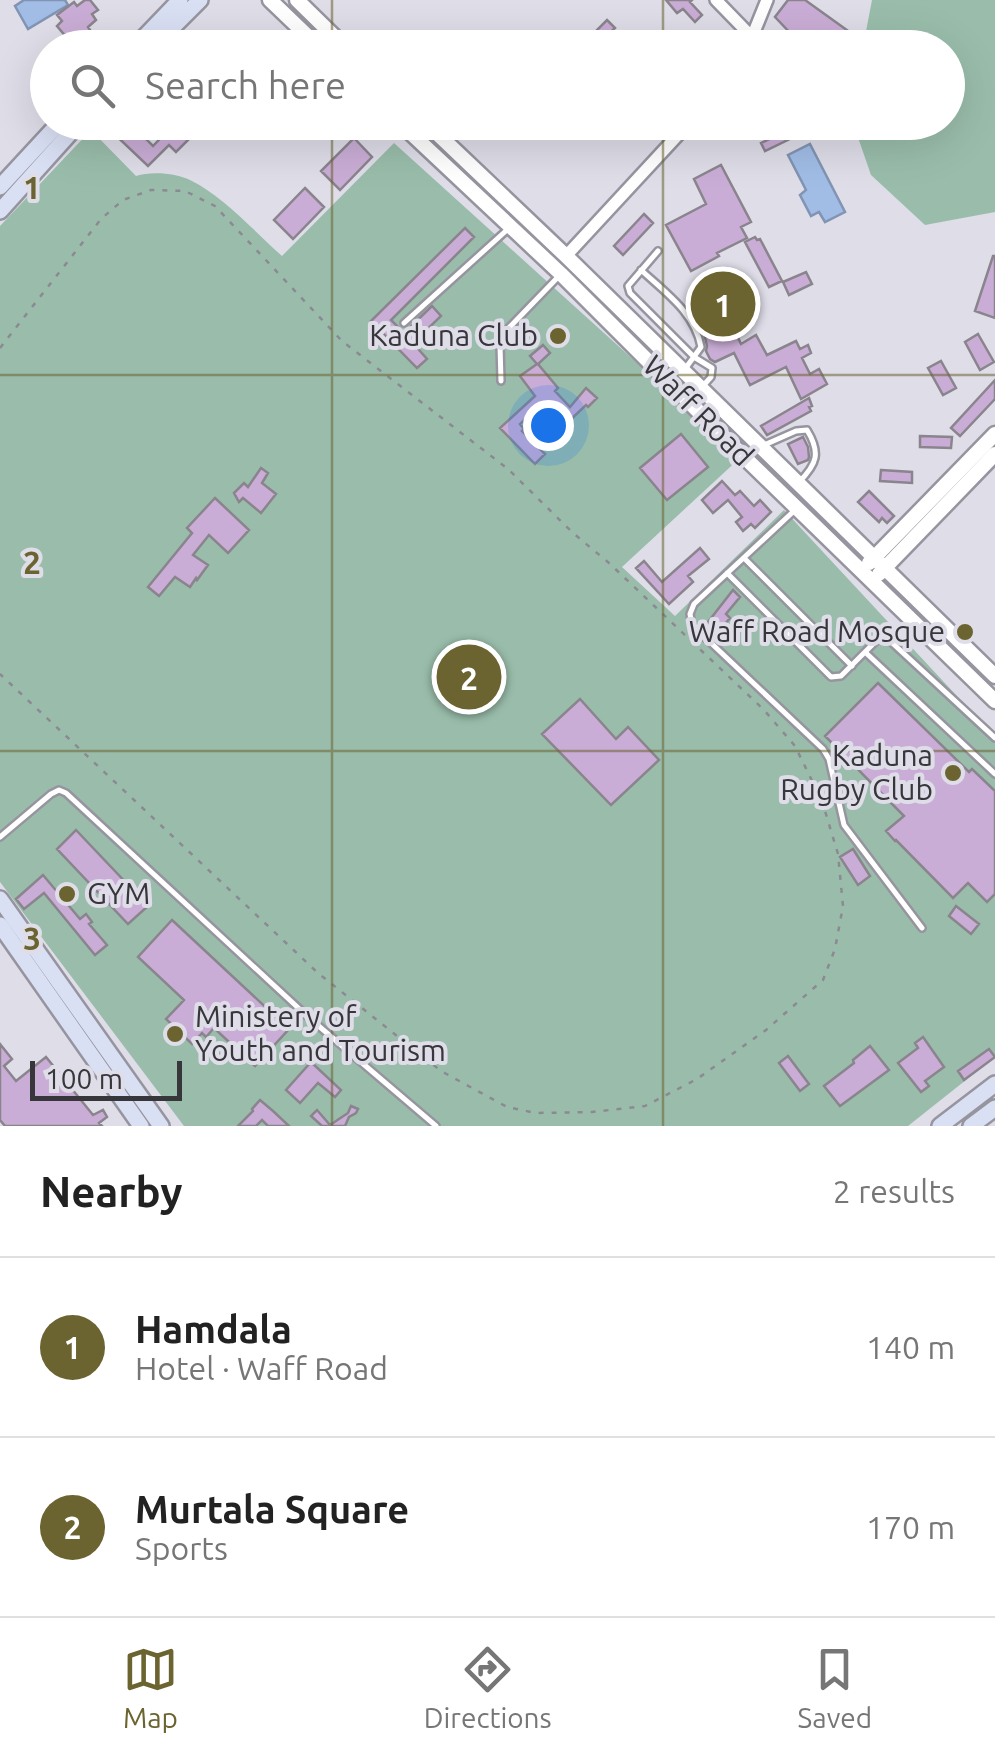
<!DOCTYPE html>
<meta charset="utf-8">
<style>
body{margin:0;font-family:Ubuntu,sans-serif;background:#f6f6f6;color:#222}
.scale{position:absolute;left:30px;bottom:25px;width:152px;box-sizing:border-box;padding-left:10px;border:5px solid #37363b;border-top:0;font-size:28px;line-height:35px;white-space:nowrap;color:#37363b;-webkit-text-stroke:8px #dedde8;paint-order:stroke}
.you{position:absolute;left:548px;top:425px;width:35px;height:35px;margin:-25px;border:8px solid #fff;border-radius:50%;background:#1a73e8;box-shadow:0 0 0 15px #1a73e833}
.badge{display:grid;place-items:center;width:65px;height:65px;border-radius:50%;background:#6b6330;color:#fff;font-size:32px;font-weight:700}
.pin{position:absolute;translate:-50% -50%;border:5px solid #fff;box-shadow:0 2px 10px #0006}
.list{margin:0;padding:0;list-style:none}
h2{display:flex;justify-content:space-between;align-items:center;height:130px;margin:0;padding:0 40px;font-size:42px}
h2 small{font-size:32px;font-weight:400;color:#767676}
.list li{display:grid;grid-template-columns:65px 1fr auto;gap:30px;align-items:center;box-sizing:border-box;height:180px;padding:0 40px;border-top:2px solid #e0e0e0}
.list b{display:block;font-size:38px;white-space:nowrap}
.list p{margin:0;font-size:32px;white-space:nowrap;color:#767676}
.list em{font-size:32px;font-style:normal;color:#767676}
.icon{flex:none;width:55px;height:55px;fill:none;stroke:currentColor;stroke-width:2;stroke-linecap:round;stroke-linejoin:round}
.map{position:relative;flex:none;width:995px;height:1126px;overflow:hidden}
.search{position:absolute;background:#fff;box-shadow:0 10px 40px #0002;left:30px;right:30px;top:30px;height:110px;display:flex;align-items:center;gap:25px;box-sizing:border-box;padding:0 35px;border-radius:55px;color:#767676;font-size:38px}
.sheet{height:490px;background:#fff}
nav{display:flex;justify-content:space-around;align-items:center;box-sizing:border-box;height:140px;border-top:2px solid #e0e0e0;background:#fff;font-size:28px;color:#767676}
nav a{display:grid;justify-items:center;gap:5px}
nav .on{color:#6b6330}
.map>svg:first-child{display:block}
</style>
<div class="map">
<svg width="995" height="1126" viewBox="0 0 995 1126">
<rect width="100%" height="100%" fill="#dedde8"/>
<path fill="#9abdab" d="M872,0H995V212L925,225L871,175L853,123L948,122V48L863,47Z
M91,130L136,176C151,171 176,173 190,180C223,196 255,232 282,256L394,143L741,457L622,567L675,616L784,510L995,737V1057L908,1126H184L0,882V226Z"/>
<path fill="#a1bde6" stroke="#8194b3" stroke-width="2.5" d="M24,0H65L68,5L28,29L15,6Z
M810,144L845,212L825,222L819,212L811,216L800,195L806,190L788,155Z"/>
<path fill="#caadd6" stroke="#8a848d" stroke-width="2.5" d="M85,0H90L98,10L92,14L96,20L88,27L90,30L77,40L72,34L67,38L57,26L62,21L57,15L74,2L77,6Z
M666,0H692L690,2L702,15L695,22L683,9L677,13Z
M788,0H805L851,33L840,48H779L793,36L775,17Z
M607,20L615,28L594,48L587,40Z
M114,122H129L153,146L176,122H206L176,152L169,145L148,166L108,128Z
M794,127L798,135L765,151L761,143Z
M354,138L372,157L340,190L321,171Z
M721,165L751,222L741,227L747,238L717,253L719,256L691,271L666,225L706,204L694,179Z
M305,188L324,207L293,239L274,220Z
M644,214L653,223L623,255L614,246Z
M465,228L474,237L391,320L404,333L432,306L441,316L413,343L427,359L417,368L371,321Z
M755,237L757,240L760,239L782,281L769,287L745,242Z
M993,256H995V318L975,311Z
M806,272L812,284L789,295L783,282Z
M722,273L728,286L740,279L747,293L735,299L747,322L734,329L741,344L756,335L767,355L796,341L800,349L808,345L811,353L802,358L810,374L819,369L827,384L801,399L786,367L750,385L734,353L715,362L710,359L706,351L707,346L704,333L691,310L707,302L698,285Z
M978,334L994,362L980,370L965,342Z
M543,345L550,353L538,364L558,388L555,391L570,407L586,388L597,398L588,407L586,405L567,423L572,428L566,433L540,405L520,424L524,429L522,431L545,454L535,464L500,428L535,396L520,376L537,364L530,356Z
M941,361L956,388L943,395L928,368Z
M995,380V399L960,436L951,428Z
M809,398L812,406L809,407L811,411L767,435L761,426Z
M681,434L708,467L667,500L640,468Z
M920,436L952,437L951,448L920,447Z
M803,437L808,447L809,457L808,460L798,464L788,444Z
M261,468L268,473L262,483L276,494L261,513L243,498L239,502L234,493L244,483L248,487Z
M881,470L912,472V483L880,481Z
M722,481L735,495L740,491L754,506L760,500L771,512L755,528L751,524L743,531L736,522L742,517L728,500L713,513L702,500Z
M869,491L894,516L887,523L882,518L879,522L858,502Z
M215,498L249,530L228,553L209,535L193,555L208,565L197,580L196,578L190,587L175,577L159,596L148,587L192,533L187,528Z
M700,548L709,559L688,576L693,582L669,604L636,568L644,561L662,582Z
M733,590L740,597L726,614L730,618L719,631L708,622Z
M878,683L969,772L972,769L995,791V894L987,902L968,883L953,898L896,840L895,841L886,831L904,816L825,736Z
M580,699L616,739L628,727L659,760L611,805L542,734Z
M76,830L148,906L128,924L57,849Z
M853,849L870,876L858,885L840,857Z
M43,875L80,919L86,914L92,922L89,924L107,945L95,955L44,893L24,909L16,899Z
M956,906L979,924L971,934L949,916Z
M172,920L289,1029L255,1066L214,1028L206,1037L202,1033L192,1044L166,1019L184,1000L138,957Z
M923,1037L944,1067L925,1081L929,1086L921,1092L898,1063L918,1048L915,1043Z
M0,1044L12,1059L4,1066L16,1081L46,1057L93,1115L103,1110L107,1117L99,1123L102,1126H5L0,1120Z
M870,1046L889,1070L840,1106L824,1086L854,1063L853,1060Z
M989,1049L995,1057L964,1080L958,1071Z
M788,1056L809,1084L800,1091L779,1063Z
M311,1062L341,1090L335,1097L318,1083L300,1103L286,1090Z
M260,1100L273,1111L289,1126H268L262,1120L256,1126H238L253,1111L252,1109Z
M351,1106L358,1109L356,1113L349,1117L345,1126H322L311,1116L317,1110L330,1125L348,1113Z"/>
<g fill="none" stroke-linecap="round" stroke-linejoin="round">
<defs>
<path id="service" d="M658,251L628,286L630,293L694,357L712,368L711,377L702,387
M641,270C666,293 695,313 701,347L685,369
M404,323L508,229
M501,381L500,345L502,335L559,276
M762,446L796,431L807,430C821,453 817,464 799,482
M795,510L694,604L690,614L692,625L823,749L829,759L844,825L922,928
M744,558L852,666
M727,573L831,677L841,676L865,652L995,774
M865,652L878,639H888L995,738
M0,837L51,794L59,790L66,793L307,1016L436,1126"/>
<path id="minor" d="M716,0L752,37
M745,48L752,37L767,0
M566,256L690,122"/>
<path id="tertiary" d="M270,0L320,48
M297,0L346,48
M399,122L561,274L733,446L995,701
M425,122L566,256L995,676
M869,563L995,434
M879,574L995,454"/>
<path id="secondary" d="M134,48L180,0
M152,48L200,0
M0,187L60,122
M0,211L80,122
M0,899L161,1126
M0,925L141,1126
M940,1126L995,1084
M971,1126L995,1108"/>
</defs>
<use href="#service" stroke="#96949f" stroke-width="10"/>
<use href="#minor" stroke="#96949f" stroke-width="16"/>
<use href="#tertiary" stroke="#96949f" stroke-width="19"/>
<use href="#secondary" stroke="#96949f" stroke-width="20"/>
<path stroke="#8b8a92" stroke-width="2.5" stroke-dasharray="5 8" stroke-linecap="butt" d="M0,348L101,219L123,200L151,190L185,191L215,206L342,341L508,469L573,533L609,563L764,710L795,746L822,801L838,854L843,906L835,949L823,980L766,1030L697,1079L645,1106L592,1112L536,1113L507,1107L441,1071L318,973L0,674"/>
<use href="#service" stroke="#fff" stroke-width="5"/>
<use href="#minor" stroke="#fff" stroke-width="11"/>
<use href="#tertiary" stroke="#fff" stroke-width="14"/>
<use href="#secondary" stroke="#dae0f4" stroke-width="15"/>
</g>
<path fill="none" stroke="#6b6330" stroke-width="2.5" stroke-opacity="0.55" d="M332,0V48M663,0V48M332,122V1126M663,122V1126M0,375H995M0,751H995"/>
<g fill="#6b6330" stroke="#dedde8" stroke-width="4">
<circle cx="558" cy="336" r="10"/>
<circle cx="965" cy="632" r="10"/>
<circle cx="953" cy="773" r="10"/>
<circle cx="67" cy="894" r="10"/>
<circle cx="175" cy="1034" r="10"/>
</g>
<g text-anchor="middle" stroke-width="8" stroke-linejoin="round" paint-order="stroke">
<g font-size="30" fill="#37363b" stroke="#dedde8" text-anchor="end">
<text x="538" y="346">Kaduna Club</text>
<text x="945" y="642">Waff Road Mosque</text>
<text x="933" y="766">Kaduna<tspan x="933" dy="34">Rugby Club</tspan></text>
<text x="87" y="904" text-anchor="start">GYM</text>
<text x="195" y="1027" text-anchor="start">Ministery of<tspan x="195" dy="34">Youth and Tourism</tspan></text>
</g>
<g font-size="30" fill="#37363b" stroke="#dedde8">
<text transform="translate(698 411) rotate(45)" y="10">Waff Road</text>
</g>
</g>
<g font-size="32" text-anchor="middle" font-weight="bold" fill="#6b6330" stroke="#dedde8" stroke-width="8" stroke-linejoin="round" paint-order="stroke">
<text x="32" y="199">1</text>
<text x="32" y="574">2</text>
<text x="32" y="950">3</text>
</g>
</svg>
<div class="scale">100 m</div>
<div class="you"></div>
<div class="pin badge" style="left:723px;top:304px">1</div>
<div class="pin badge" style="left:469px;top:677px">2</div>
<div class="search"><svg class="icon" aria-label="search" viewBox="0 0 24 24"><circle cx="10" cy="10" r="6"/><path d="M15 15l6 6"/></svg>Search here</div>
</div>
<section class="sheet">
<h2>Nearby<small>2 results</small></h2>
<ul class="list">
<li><span class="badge">1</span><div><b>Hamdala</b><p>Hotel · Waff Road</p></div><em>140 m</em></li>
<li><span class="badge">2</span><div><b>Murtala Square</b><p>Sports</p></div><em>170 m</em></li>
</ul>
</section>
<nav>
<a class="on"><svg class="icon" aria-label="map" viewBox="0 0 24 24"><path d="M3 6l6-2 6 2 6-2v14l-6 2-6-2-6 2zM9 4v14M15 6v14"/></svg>Map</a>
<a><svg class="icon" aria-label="directions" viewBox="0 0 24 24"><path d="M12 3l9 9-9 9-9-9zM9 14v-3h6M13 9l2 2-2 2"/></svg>Directions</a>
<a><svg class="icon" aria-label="saved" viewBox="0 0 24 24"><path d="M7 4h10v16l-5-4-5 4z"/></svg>Saved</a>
</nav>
